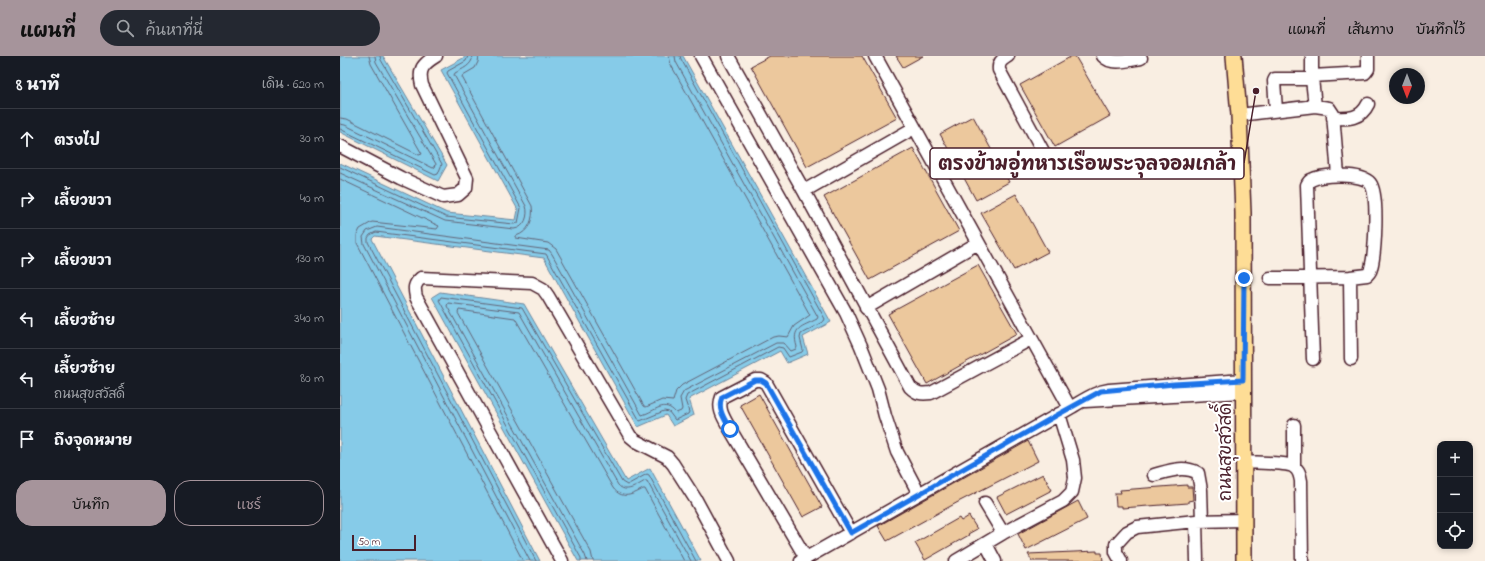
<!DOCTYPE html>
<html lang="th">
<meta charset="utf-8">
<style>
body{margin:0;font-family:"Indie Flower","Playpen Sans Thai",sans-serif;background:#242831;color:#f1f3f6}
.controls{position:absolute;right:12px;bottom:12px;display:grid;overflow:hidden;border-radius:8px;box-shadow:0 2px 6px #0003}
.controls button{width:36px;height:36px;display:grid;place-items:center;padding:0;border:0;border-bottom:1px solid #363941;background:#171b24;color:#f1f3f6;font:20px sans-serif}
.compass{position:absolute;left:1049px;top:12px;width:36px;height:36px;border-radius:50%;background:#171b24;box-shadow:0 2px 6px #0003;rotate:180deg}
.scale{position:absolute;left:12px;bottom:10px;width:64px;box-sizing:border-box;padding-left:4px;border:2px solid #4a1f2b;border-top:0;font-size:11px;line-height:14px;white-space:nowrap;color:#4a1f2b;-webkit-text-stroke:3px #fff;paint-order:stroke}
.stop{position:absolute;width:12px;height:12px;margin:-9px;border:3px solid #1a73e8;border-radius:50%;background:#fff}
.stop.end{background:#1a73e8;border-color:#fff;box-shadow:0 1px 4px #0008}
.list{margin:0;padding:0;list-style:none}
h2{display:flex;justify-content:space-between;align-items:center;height:52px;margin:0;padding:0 16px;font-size:17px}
h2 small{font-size:13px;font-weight:400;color:#9ea1a6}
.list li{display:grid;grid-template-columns:26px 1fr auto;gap:12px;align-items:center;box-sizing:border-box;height:60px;padding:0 16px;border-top:1px solid #363941}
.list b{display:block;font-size:15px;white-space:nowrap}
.list p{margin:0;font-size:13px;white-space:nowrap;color:#9ea1a6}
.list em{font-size:13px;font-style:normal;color:#9ea1a6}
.actions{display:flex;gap:8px;padding:12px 16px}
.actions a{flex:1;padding:9px 0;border:1px solid #a6949b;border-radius:16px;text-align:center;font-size:14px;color:#a6949b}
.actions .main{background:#a6949b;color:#111}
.icon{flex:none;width:22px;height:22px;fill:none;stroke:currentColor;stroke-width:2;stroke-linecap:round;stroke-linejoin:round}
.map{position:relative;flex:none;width:1145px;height:505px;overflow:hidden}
header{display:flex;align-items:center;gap:24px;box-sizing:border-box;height:56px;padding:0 20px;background:#a6949b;color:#111}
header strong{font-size:19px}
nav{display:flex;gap:22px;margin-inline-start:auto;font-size:14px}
.search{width:280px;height:36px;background:#242831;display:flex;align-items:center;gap:10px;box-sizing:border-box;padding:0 14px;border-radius:22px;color:#9ea1a6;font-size:15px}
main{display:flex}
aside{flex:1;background:#171b24}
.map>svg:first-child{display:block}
</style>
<header>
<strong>แผนที่</strong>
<div class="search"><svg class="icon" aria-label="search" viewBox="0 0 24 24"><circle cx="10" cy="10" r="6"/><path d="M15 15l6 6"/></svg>ค้นหาที่นี่</div>
<nav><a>แผนที่</a><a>เส้นทาง</a><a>บันทึกไว้</a></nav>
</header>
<main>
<aside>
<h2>8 นาที<small>เดิน · 620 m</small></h2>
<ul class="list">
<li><svg class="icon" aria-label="ahead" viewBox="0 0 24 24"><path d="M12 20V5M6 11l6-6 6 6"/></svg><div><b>ตรงไป</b></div><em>30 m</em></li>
<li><svg class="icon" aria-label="right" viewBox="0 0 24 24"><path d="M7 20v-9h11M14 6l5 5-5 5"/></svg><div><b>เลี้ยวขวา</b></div><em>40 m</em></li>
<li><svg class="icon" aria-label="right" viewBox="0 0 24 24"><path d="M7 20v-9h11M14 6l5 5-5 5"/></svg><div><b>เลี้ยวขวา</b></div><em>130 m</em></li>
<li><svg class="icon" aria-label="left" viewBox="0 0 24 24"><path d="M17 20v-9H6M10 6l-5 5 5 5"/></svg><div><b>เลี้ยวซ้าย</b></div><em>340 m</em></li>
<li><svg class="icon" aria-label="left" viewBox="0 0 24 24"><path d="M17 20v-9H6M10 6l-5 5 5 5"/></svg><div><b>เลี้ยวซ้าย</b><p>ถนนสุขสวัสดิ์</p></div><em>80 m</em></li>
<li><svg class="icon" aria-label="arrive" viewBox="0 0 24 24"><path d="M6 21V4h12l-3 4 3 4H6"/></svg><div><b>ถึงจุดหมาย</b></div></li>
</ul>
<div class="actions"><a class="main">บันทึก</a><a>แชร์</a></div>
</aside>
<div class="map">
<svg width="1145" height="505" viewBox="0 0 1145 505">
<rect width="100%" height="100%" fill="#f9eee2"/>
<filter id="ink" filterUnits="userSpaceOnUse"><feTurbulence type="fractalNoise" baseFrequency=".025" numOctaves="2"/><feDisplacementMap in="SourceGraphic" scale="8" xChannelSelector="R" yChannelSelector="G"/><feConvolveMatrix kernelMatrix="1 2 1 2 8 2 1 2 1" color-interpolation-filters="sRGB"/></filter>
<g filter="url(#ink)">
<path fill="#86cbe8" stroke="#6e869c" d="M0,0H43L107,109L98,125L0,76Z
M127,0H343L491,266L463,281L468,298L447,307L440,295L349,343L354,359L333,370L326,359L298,371L204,202L35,180L32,183L200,505H0V107L107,157L176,164L178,154L101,14Z
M100,236L184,248L286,425L310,412L361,505H238L92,241Z"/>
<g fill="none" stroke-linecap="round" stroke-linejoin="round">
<path stroke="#626477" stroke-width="1" d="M139,0L138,6L135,12L123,19L122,21L192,150C194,163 189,176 176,180V182L208,187L216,193L304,350L306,351L322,344L333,345L336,335L342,329L433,281L439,280L448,281L454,270L470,259L331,9L329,0
M0,62L7,63L79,99L82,98L31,8L29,0
M0,68L5,69L93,112L95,111L96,108L36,6L35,0
M0,73L95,119L98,118L102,108L41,4L40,0
M0,111L106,161L174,168L178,167L181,152L107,17L108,15L126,5L128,0
M0,117L105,165L174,173C185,172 189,159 186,150L114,19L115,17C122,13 132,10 133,0
M0,123L99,170L97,173L32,166L20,173L17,179V187L183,505
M190,505L24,188L23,181L27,175L37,171L209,194L212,198L302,359C316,355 324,343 336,357L341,355L342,353L340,342L344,335L436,287H444L451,295L456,293L457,291C451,271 462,271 477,263L478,261L336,6L335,0
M196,505L28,186V182L30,179L36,176L206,198L300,365L324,355L329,356L335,364L348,358L349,356L345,344L347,339L438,291L443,292L449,301L462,296L463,294L460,282L461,278L484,265L485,263L341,3L340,0
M241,505V502L99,244L101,241L182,252L282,426L287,429L307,418L309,419L356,505
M247,505L245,499L107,250L108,247L179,256L278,429C286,438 296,430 305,425H307L351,505
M253,505L251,496L118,257L119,254L175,262L273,432C282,444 292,439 303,433H305L344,505"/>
</g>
<path fill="#ecc89d" stroke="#4a1f2b" d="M430,0H522L557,62L467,111L411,10Z
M556,0H583L563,11Z
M732,0H735L770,60L715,91L680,29Z
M633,60L669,126L636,144L600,78Z
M573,92L619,175L530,224L484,141Z
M676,138L708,196L674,214L641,157Z
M638,209L677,278L587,328L548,258Z
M419,338L482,451L463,461L400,349Z
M688,385L698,405L620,445L547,485L538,470Z
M703,418L712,434L666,458L657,441Z
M847,429V431H852L853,444L848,445V447L782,452V450H776L775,437H781L780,434Z
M738,445L747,463L686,494L678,478Z
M629,460L637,473L628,478L629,479L585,504L575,487L619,462L621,465Z
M757,495V497H762L763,505H692L688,498Z"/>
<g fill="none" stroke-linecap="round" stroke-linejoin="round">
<defs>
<path id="minor" d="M361,0L506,257L521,290L538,333L545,360L557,396L579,438
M388,0L464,135L570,331C577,338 581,338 591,337L691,283
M535,0L730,352C743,345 754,336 769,334L903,324
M668,0C662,4 658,6 659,14L704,97
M763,0C772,10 789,4 801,2
M972,0V23L975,50
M972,20L1025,17L1028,13V0
M936,54L934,25L935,23H972
M899,59L975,50L989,52L993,58L998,119
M993,62C1008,63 1021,63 1028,48
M0,90L61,122L103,141L118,139L126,132L127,122L82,29C78,13 83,8 96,0
M464,135L574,72
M1010,221L1011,303
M930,222L1010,221L1027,219C1029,217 1031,215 1031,212C1035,198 1039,138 1030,127C1022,117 982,118 971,124C969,125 968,127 967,129L973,303
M526,252L638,187
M745,345L903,336
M954,369V411
M904,406C914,407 947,406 954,411C959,414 960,419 961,425L962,505
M814,419C829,415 843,409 858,417L861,434L862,465
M645,447L663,477
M856,465L857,505
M646,488L655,505
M466,502L390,373C384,362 377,353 382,341L415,324H421L426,327L511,477
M222,505L76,241C74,232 74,228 81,222L192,227L203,233L208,240L290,380L296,385L327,401L333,408L356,444L389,505
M461,505L730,352
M616,505L663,477L723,445L732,436L735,422L733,404L719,358
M781,505L776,496V488L787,476L797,471L856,465L904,464"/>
<path id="major" d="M894,0L899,59L903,157L904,505"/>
</defs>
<use href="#minor" stroke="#4a1f2b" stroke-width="15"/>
<use href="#major" stroke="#4a1f2b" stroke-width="18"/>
<use href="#minor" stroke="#fff" stroke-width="12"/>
<use href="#major" stroke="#fedd96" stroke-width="15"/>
</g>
</g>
<g fill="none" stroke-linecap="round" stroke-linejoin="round" filter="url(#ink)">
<path stroke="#1a73e8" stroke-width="5" d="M390,373C384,362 377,353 382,341L415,324H421L426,327L511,477L719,358L761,335L834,328L903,324L904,222"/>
</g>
<g text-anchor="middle" stroke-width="4" stroke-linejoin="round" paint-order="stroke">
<g font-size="18" fill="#4a1f2b" stroke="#fff">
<text transform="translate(885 396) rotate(-90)" y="6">ถนนสุขสวัสดิ์</text>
</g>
</g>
<path fill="none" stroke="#4a1f2b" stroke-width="1.5" d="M916 35L904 107"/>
<circle fill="#4a1f2b" stroke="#fff" stroke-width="1.5" cx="916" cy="35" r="4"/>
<rect fill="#fff" stroke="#4a1f2b" stroke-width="1.5" x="590" y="92" width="314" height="31" rx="4"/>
<g font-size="19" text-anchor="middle" font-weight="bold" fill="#4a1f2b">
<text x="747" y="114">ตรงข้ามอู่ทหารเรือพระจุลจอมเกล้า</text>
</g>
</svg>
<div class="controls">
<button>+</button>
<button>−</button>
<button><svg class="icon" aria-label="locate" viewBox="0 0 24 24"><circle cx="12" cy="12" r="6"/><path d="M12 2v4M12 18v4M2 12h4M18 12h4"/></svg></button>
</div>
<svg class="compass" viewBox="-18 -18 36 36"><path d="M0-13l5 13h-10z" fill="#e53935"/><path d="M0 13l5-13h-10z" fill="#9ea1a6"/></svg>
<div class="scale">50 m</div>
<div class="stop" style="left:390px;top:373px"></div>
<div class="stop end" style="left:904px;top:222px"></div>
</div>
</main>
